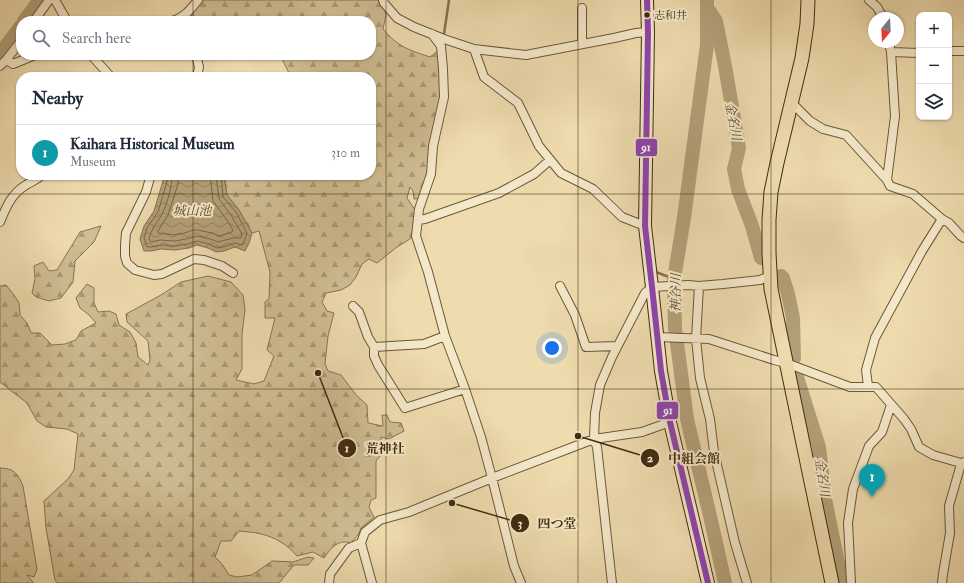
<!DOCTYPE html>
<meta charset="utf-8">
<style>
body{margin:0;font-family:"IM FELL Double Pica","Noto Serif JP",serif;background:#f6f6f7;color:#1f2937}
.controls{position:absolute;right:12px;top:12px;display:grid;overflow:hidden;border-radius:8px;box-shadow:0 1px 3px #0004}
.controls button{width:36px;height:36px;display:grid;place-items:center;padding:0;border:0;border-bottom:1px solid #e0e1e3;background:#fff;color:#1f2937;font:20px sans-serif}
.compass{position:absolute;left:868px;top:12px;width:36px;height:36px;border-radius:50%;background:#fff;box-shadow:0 1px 3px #0004;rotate:198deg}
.you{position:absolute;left:552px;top:348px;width:14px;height:14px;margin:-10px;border:3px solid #fff;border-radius:50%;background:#1a73e8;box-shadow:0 0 0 6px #1a73e833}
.badge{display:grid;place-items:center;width:26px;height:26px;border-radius:50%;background:#0b8043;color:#fff;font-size:13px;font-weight:700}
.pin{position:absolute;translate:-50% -33px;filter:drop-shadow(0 1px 2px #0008)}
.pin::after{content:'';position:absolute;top:21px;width:14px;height:12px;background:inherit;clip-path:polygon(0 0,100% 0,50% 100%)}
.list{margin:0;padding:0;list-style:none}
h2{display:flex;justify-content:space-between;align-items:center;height:52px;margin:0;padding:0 16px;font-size:17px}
h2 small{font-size:13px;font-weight:400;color:#747a83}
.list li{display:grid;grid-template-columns:26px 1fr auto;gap:12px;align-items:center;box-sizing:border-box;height:56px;padding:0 16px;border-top:1px solid #e0e1e3}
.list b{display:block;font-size:15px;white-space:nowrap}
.list p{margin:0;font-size:13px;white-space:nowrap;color:#747a83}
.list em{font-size:13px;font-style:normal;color:#747a83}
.icon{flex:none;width:22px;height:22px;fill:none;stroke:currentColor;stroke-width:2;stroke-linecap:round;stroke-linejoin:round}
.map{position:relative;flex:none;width:964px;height:583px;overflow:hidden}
.search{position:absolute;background:#fff;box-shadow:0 1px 3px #0004;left:16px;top:16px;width:360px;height:44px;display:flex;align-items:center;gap:10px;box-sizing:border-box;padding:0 14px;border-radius:16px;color:#747a83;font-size:15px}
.panel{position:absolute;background:#fff;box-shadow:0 1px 3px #0004;left:16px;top:72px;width:360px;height:108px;border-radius:16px}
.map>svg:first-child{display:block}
</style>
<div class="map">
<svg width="964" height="583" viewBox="0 0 964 583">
<defs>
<pattern id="forest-firs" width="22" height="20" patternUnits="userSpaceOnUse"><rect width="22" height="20" fill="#d0bd93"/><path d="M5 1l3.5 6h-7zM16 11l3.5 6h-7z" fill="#aa9a76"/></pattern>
<pattern id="water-waves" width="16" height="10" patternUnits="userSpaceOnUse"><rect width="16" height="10" fill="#b3a078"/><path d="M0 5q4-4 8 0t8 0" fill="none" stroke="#938361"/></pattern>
</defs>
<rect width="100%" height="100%" fill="#eedbae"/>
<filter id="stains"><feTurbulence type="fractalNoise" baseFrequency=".005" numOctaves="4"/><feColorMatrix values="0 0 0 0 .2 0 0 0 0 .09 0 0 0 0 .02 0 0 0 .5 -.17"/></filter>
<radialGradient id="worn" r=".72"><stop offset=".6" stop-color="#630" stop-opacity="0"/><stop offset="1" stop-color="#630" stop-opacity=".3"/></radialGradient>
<path fill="url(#forest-firs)" stroke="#887450" d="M201,0H382L386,15L383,29C398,47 409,50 430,57L438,51L441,97L427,198L414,199L413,191L410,187L407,198L417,213L416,230L410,239L397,247L377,263L369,259L362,264L356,277L350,285L341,290L326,293L322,302L327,311L334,313L328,336L325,364L328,371L341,375L356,395L367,405L368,423L383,426L382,415H387L390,422L401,423L404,431L389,439L381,437V455L376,461V498L371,500L369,507L374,517L361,528L358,535L351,543C338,539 331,548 324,558L313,552L297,556C288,545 275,537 261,534C254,532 246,532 239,531L231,541H221L215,557L222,564L229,575L237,577L252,575L272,561L293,562L308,557L314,558L308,565H294L279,583H57L55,580L46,528L44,501L68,479L74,470L78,434L67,429L46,427L37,421L27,403L0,382V286L6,285L14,295L19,303L20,315L27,323L31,333H40L52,345L65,344L76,340L81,331L96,323L89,315L80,308L76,298L87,284L94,288V303L98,312L109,311L116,314L119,325L130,332L136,343L138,357L148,365L150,360L148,341L127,322L126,314L161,295L181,282L208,276L231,282L243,295L245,310L242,334V369L236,380L254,384L264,381L274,356L267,350L275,318H265V302L269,299L270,272L259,231L252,233L239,210L227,195L224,175H371V77H291L280,55H371V21H265L239,18L226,21H189L193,10Z
M101,226L94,242L75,261L73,282L61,298L49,301L36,297L32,293L35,279L34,266L43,262L49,271L57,270L80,232Z
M0,468C14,468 18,474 23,486L37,569L34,577L27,575L33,582V583H0Z"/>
<path fill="url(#water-waves)" stroke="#85724e" d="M163,175H224L227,195L239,210L252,233L249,243L245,251L235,247L224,251L216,252L208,248L197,245L189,248L175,250L161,249L151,251H144L140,239L144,226L154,211L163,181Z"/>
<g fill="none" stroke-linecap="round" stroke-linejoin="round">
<path stroke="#7a6643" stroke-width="1" d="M167,175V182L158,212L147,228L144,238L147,247H151L161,245L175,246L188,244L197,241L209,244L217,248L223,247L235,243L242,245L243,244L247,233L236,212L223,197L221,175
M172,175C173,185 166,207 161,216C156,224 152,228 149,239L151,242L160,240L175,241L186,239L197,236L210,239L218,242L233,238H241L242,234L231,215L219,199L216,175
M178,175V184L168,215L158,231V233L175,235L185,233L193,230H198L212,233L219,236L232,232L233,230L226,219L213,201L210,175"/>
<path stroke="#85724e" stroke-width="2.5" d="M444,34L449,0
M656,269V272L674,279"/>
<path stroke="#b3a078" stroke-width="14" d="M707,0V45L684,218L674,279L675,328L687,419L710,516L725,583
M710,12L716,21L725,66L739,148L734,169L738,189L752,226L761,258
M24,21L40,0
M0,54L21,26
M781,276L783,278L788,294L793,318L794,358
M796,374L819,447L825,499L842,583"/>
<defs>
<path id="street" d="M55,0L67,21
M383,0L384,3L397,18L414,27L444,39L474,49L526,55L614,38L636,33L648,32
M869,0L877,7L883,18
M34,21L49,0
M172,21C184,18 191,9 198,0
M432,34L441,46L443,69L444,97L433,146L431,174L419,209L416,236L428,272L445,336L465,389L481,437L492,478L514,566L521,583
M582,44V8
M474,49L484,77L518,103L539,146L561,173L593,189L622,217L645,226
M949,51H964
M891,52L919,53
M91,55L111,77
M196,55L199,67L197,77
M6,60L13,64L35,55
M0,66L6,60L21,41
M792,103L810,121L823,129L846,135L887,180L890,186L913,194L942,219L949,223L961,236L964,238
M149,175L150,178L146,192L126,233L125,245V256L127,263L135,270L154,275L162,274L194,259L204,260L222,266L233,273
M887,180L895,116L891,52L889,42
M418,220L425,219L499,193L534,174L550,160
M0,222C6,207 12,193 26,185C32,181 37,180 42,175
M560,286L575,315L586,347L617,346
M699,286L696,339L700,378L710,419L714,452L735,543L747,583
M353,306L359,312L368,337L374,347V356L378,365L405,408L465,389
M657,337L709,339L774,360L786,363L850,387H876L904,419L911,429L919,447L933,455L964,464
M374,347L424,344L445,336
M868,386L866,370L875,338L922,251L942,219
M329,583L330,574L349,548L361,543
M372,583L361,543L365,532L380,520L409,512L492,478L594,439L642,432L670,422
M612,583L597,447L594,439L595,413L600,385L612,357L645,293L652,287L688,285L699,286L723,284L760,280L770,276
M851,583L848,523L853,489L869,446L882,432L891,405
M942,583L943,574L950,533L949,506L961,464L964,462"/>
<path id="secondary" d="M647,0L648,32L645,226L652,287L661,371L670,422L708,583"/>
<path id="primary" d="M808,0L807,24L802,58L777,163L771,192L769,220V253L771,289L832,583"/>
</defs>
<use href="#street" stroke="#6c5836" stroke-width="10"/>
<use href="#secondary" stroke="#402c0e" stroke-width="14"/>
<use href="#primary" stroke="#402c0e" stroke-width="15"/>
<use href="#street" stroke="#f4e8ca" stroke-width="8"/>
<use href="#secondary" stroke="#f4e8ca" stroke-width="12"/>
<use href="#primary" stroke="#eedbae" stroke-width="13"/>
<defs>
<path id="bus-1" d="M647,0L648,32L645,226L652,287L661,371L670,422L708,583"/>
</defs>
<use href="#bus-1" stroke="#f4e8ca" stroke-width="9"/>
<use href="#bus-1" stroke="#8e44ad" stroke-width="6"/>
</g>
<path fill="none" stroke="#402c0e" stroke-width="1" stroke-opacity="0.55" d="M193,0V21M386,0V583M578,0V583M771,0V583M193,55V77M193,175V583M0,194H964M0,389H964"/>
<circle fill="#402c0e" stroke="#f4e8ca" stroke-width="1.5" cx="647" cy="15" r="3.5"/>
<g text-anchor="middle" stroke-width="4" stroke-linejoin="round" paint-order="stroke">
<g font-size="11" fill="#402c0e" stroke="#f4e8ca" text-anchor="start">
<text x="654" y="19">志和井</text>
</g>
<g font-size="13" font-style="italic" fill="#5d4928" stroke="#f4e8ca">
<text transform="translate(734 121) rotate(79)" y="5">金名川</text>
<text x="192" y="215">城山池</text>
<text transform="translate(675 293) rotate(-89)" y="5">神谷川</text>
<text transform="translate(823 477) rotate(82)" y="5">金名川</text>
</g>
</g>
<path fill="none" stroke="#402c0e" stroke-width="1.5" d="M318 373L347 448M578 436L650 458M452 503L520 523"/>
<g fill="#402c0e" stroke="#f4e8ca" stroke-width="1.5">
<circle cx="318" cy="373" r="4"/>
<circle cx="578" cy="436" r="4"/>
<circle cx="452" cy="503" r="4"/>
<circle cx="347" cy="448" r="10"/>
<circle cx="650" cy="458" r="10"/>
<circle cx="520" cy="523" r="10"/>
</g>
<g font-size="12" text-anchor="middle" font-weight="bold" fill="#fff">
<text x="347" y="452">1</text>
<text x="650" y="462">2</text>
<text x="520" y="527">3</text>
</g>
<g font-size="13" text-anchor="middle" font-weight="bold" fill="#402c0e" stroke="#f4e8ca" stroke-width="4" stroke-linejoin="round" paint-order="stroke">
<text x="385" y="453">荒神社</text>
<text x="694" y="463">中組会館</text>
<text x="557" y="528">四つ堂</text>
</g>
<g stroke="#f4e8ca" stroke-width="1.5">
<rect x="635" y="138" width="23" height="19" rx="4" fill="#8e44ad"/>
<rect x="656" y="401" width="23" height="19" rx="4" fill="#8e44ad"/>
</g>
<g font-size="11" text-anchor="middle" font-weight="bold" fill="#fff">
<text x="646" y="151">91</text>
<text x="668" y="414">91</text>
</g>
<rect width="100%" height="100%" filter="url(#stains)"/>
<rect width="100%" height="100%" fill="url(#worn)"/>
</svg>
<div class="controls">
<button>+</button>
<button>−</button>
<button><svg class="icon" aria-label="layers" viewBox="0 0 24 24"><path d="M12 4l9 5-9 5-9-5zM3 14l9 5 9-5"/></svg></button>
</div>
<svg class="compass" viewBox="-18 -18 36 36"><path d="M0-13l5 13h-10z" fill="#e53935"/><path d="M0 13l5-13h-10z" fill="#747a83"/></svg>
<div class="you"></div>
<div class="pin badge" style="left:872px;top:497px;background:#0f9aa8">1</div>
<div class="search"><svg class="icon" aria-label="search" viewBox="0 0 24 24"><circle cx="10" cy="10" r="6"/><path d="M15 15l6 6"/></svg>Search here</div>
<section class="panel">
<h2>Nearby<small></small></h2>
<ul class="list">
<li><span class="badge" style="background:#0f9aa8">1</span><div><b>Kaihara Historical Museum</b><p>Museum</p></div><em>310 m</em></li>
</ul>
</section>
</div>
